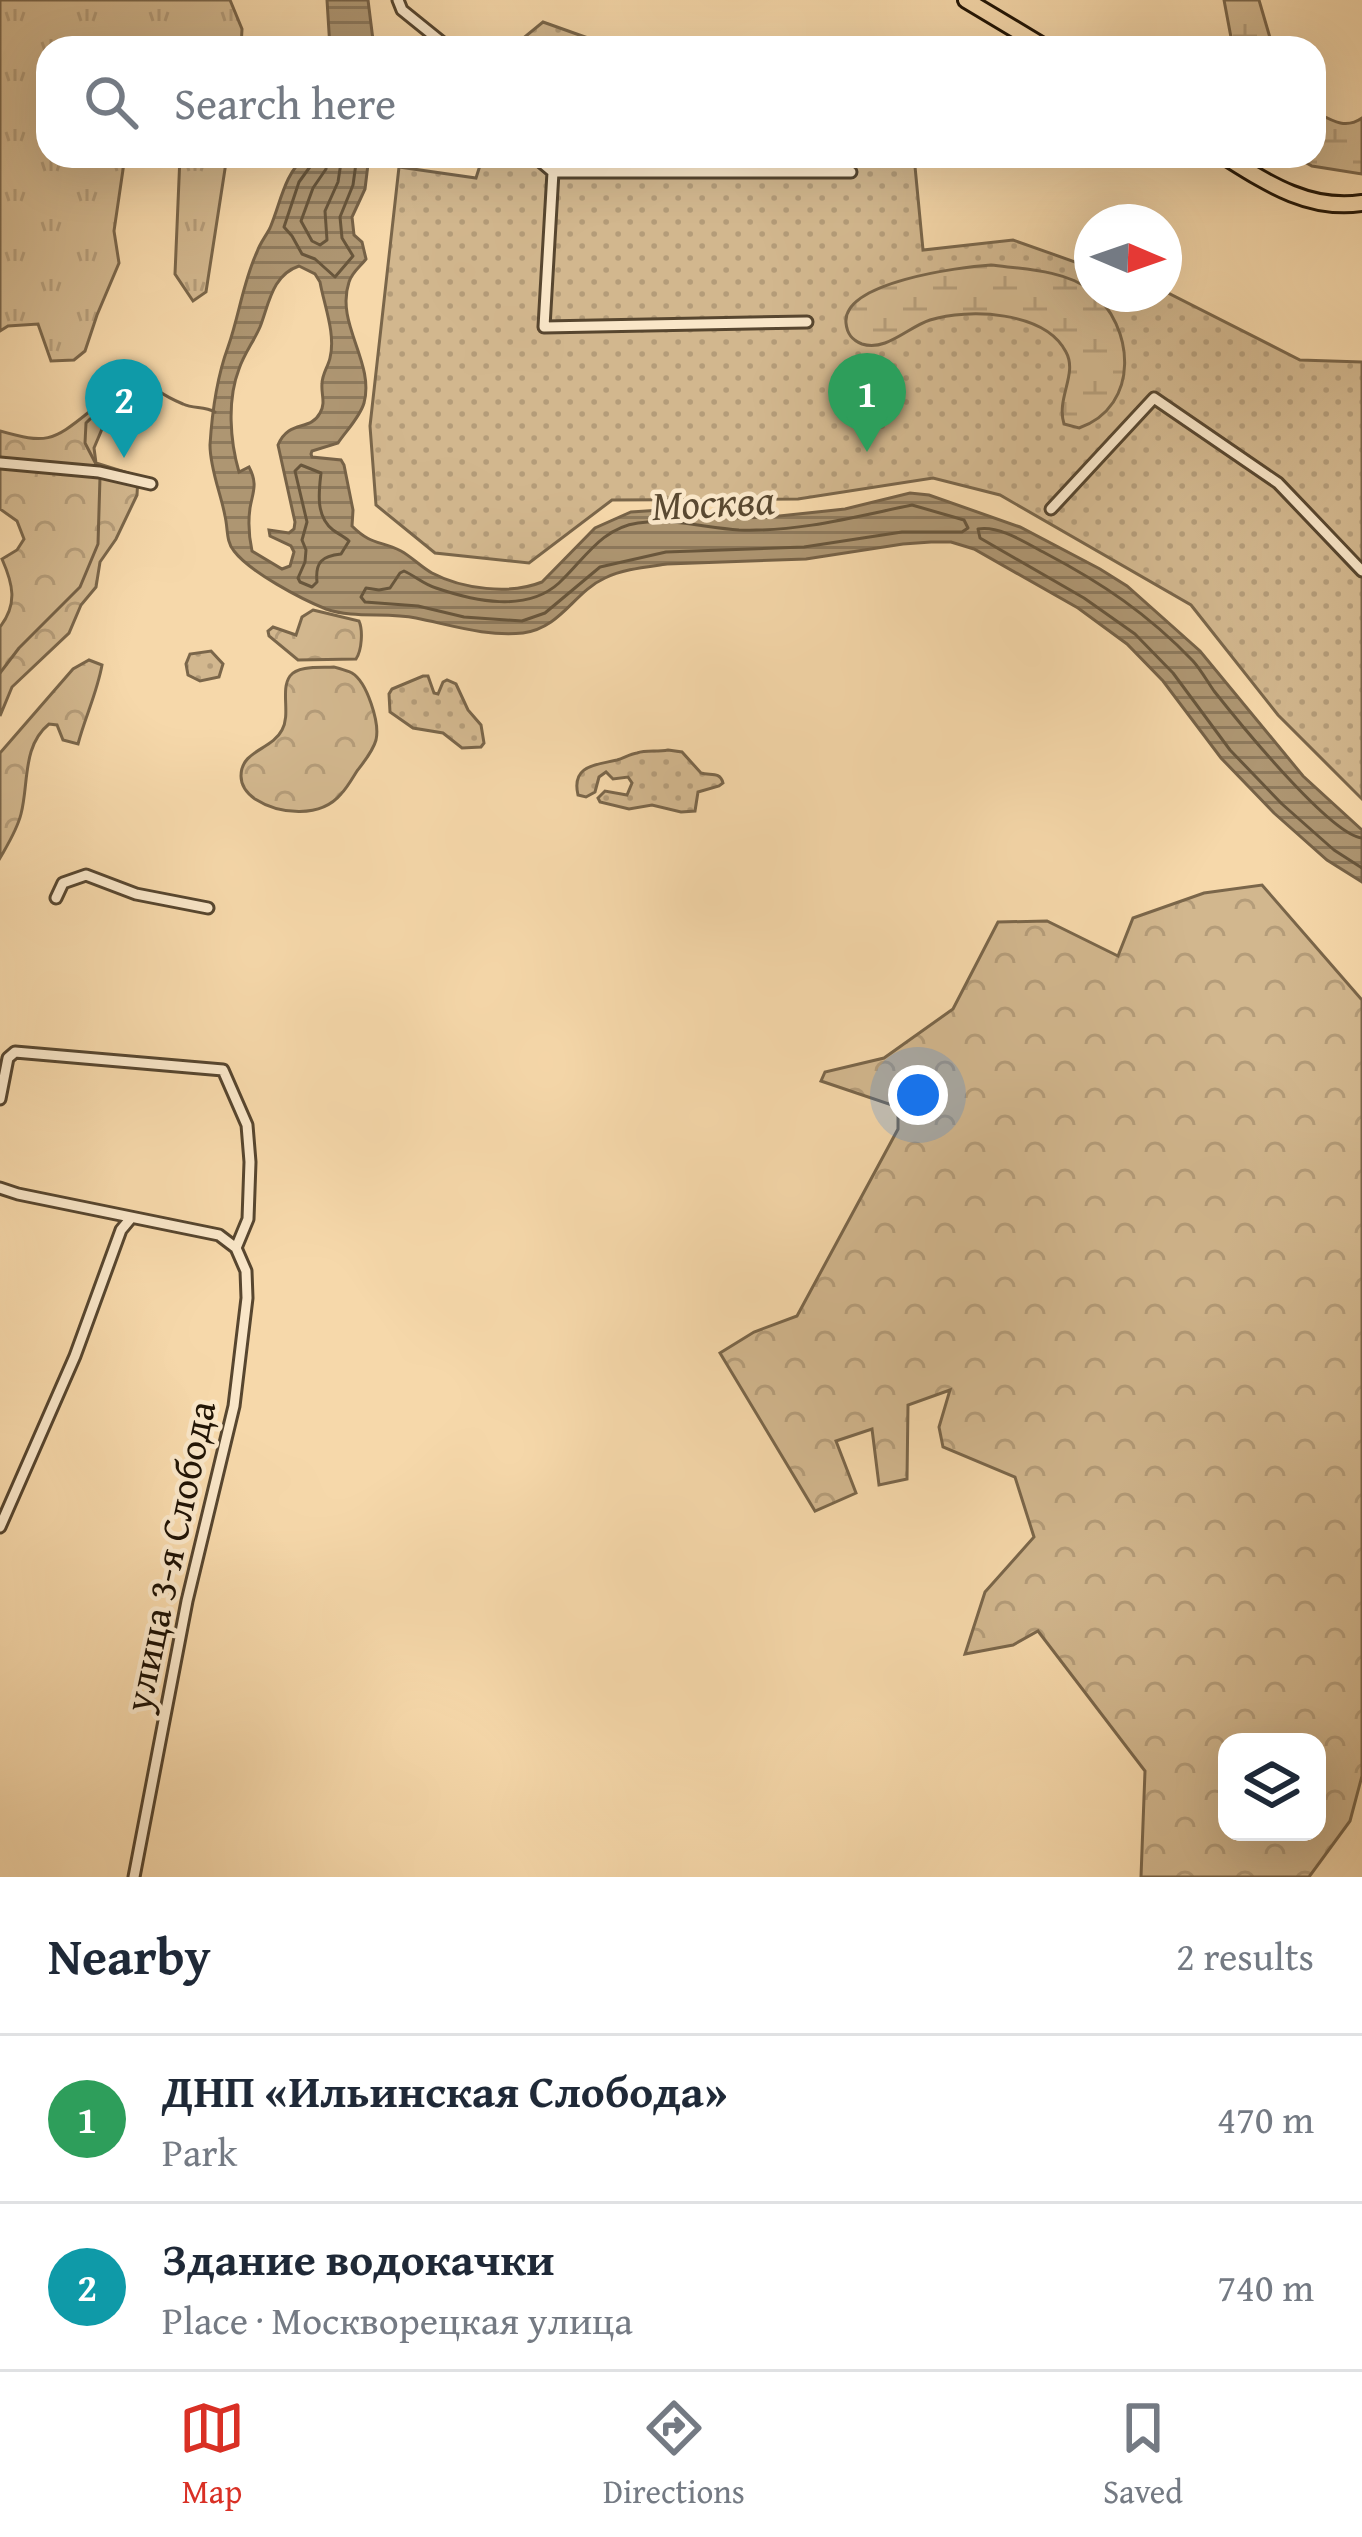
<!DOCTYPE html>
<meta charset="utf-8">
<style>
body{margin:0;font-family:"Gentium Book Plus",serif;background:#f6f6f7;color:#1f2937}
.controls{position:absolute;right:36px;bottom:36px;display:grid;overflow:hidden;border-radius:24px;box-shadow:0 12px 48px #0002}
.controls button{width:108px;height:108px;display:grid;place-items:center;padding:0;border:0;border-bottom:3px solid #e0e1e3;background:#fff;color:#1f2937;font:60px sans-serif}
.compass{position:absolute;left:1074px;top:204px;width:108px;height:108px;border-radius:50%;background:#fff;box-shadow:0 12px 48px #0002;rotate:92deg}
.you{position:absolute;left:918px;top:1095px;width:42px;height:42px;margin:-30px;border:9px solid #fff;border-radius:50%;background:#1a73e8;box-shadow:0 0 0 18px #1a73e833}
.badge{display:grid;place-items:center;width:78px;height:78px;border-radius:50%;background:#d93025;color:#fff;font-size:39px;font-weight:700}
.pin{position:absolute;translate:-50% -99px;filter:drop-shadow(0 3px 6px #0008)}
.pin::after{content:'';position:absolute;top:63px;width:42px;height:36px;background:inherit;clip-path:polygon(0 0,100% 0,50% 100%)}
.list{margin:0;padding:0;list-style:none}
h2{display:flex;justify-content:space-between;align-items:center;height:156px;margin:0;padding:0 48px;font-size:51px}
h2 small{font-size:39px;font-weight:400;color:#747a83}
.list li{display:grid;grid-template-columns:78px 1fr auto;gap:36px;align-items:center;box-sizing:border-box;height:168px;padding:0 48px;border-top:3px solid #e0e1e3}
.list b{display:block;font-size:45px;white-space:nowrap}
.list p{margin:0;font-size:39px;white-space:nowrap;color:#747a83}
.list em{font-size:39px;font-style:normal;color:#747a83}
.icon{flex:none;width:66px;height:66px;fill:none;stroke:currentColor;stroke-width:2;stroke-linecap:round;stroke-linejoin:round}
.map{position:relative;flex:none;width:1362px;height:1877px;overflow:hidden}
.search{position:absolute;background:#fff;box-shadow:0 12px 48px #0002;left:36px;right:36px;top:36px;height:132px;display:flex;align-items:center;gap:30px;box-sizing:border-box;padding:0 42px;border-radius:36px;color:#747a83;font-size:45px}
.sheet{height:492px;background:#fff}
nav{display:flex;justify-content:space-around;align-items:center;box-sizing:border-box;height:168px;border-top:3px solid #e0e1e3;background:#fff;font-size:33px;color:#747a83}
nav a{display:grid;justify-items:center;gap:6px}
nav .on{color:#d93025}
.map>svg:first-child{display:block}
</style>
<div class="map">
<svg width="1362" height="1877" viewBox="0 0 1362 1877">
<defs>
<pattern id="grass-dots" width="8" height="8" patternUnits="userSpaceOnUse" patternTransform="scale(3)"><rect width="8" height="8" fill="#d2b78e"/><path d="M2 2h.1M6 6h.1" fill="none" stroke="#b49c79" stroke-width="1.8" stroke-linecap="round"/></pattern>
<pattern id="forest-crowns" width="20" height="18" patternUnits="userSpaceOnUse" patternTransform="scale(3)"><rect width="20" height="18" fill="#d2b78e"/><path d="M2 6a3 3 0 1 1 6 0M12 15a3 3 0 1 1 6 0" fill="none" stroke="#b49c79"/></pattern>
<pattern id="wetland-marsh" width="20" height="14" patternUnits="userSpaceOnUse" patternTransform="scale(3)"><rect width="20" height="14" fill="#d2b78e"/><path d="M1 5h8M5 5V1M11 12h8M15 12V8" fill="none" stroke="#b49c79"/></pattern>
<pattern id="park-tufts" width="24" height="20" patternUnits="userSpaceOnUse" patternTransform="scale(3)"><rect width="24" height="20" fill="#d2b78e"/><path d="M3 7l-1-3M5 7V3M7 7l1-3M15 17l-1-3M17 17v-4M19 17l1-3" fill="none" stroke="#b49c79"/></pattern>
<pattern id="water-rules" width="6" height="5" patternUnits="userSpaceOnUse" patternTransform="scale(3)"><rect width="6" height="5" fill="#ae9672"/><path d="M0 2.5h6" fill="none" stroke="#8d795c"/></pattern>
</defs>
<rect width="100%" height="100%" fill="#f6d8aa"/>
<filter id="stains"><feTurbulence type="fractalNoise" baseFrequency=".00167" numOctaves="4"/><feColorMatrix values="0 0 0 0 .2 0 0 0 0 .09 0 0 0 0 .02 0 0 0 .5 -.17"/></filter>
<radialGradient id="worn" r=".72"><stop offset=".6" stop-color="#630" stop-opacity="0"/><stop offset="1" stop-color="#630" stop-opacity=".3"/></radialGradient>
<path fill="url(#grass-dots)" stroke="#7a664a" stroke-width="3" d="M543,22L616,48H515L516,44Z
M483,156H914L923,250L1013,240L1092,268V294H1164V291L1300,360L1362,362V799L1278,715L1191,605L1000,495L933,478L798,499L612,500L529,563L435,553L376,505L370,426L399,167L476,178Z
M211,651L223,664L219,677L200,681L188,675L186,664L190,654Z
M423,676H428L434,693L438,694L443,682L447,680L456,684L468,710L481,725L484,743L481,747L462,748L443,733L413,728L390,712L389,694L392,689Z
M668,750L682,752L701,773C710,776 720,771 723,783L719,786L698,792L695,811L681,812L652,805L629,809L600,802L598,798L605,791L627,795L632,783L628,777L613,779L606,772L599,777L595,792L586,797L578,795C571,765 596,765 617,760C624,758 630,754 637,753C646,750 657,752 668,750Z"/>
<path fill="url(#forest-crowns)" stroke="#7a664a" stroke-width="3" fill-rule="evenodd" d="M89,412L95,414L102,429L94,448L96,463L138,476L137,495L116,539L100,562L96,587L81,605L69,633L12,687L0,716V627C18,604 13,584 2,559L17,550L24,539L17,521L0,509V431C46,444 52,442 89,412Z
M313,610L359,621C363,630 362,650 356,659L298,660L269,636L268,631L273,627L296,635L302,617Z
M89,660L102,665C97,693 85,717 78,744L63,740L57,725L49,724C22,746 29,783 21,814C17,830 8,844 0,858V753L73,669Z
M334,667C335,667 351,672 352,673C367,682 380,723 376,740C373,751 364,762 357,771C352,779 347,788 341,794C321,818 280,815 255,799C248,794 241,786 241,776C241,750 272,750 282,730C291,714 280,690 290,676C298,665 322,668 334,667Z
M1262,885L1362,1000V1776L1350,1821L1309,1877H1141L1145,1771L1038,1631L1013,1645L965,1654L985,1592L1034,1537L1015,1477L943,1447L939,1427L950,1390L908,1405L907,1479L879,1485L872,1429L836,1441L856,1493L815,1511L720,1353L754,1332L797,1316L898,1129V1107L821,1081L825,1072L884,1058L953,1009L998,922L1047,921L1118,956L1133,918L1204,893ZM1227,1742H1317V1832H1227Z"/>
<path fill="url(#wetland-marsh)" stroke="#7a664a" stroke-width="3" d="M1224,0H1259L1273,48H1233Z
M1314,111C1331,120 1345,130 1362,118V174L1312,166L1294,156H1314Z
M991,265C1022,269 1065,270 1090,290C1135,326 1141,406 1079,428L1064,424C1056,398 1078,374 1066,352C1045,311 968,308 930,320C908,327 886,352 862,344C852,340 847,334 846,323C842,282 960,267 991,265Z"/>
<path fill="url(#park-tufts)" stroke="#7a664a" stroke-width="3" d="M0,0H230L242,29L241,48H48V156H125L114,231L119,263L97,315L85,351L74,360L51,361L38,324L8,326L0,331Z
M180,156H227L206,292L193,301L175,274Z"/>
<path fill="url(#water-rules)" stroke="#766247" stroke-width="3" fill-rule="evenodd" d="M327,0H368L374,48H330Z
M306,156H369L365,189L352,217L354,235L362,242L366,259C360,267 352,272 349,282C335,324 375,362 364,403C360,417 346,431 338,443L312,451L311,454L312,457L341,460L344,465L353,510L352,526C372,546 380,540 401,551C412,557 421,567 432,573C462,589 510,595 542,582L595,528L631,512L661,510L740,518L770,517L845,509L910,493L929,495L1020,527L1100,569L1127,586L1200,651L1303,776L1362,830V882L1327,860L1274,813L1221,758L1163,681L1127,644L1078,608L974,549L951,542H931L903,544L806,559L667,564C647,567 623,569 605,578C574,592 561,628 523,633C487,637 451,625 416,618C386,612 354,619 326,609C301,599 250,572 234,551C226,542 228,528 225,516C221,494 210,469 210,445C212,413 217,377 228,347C239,316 243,282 257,252C260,243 266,236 270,228C281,202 284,174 306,156ZM299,266L315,274L320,282C324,305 336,334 330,358C328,367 322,374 322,384C321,394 326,403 320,413C310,432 289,419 278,445L295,522L294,529L289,533L269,530L270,536L291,546L294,552L290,566L282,569L252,551C249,537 248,522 250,508C253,491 258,484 249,467L239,472C230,441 227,400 239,369C244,354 254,341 260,327C269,304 272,275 299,266Z"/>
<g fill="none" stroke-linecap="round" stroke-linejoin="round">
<path stroke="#68563c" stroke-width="3" d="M312,156V164L299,182L284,227L292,236L302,254L315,259L335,277L353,256L342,238L340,217L353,185L357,156
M327,156L326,169L313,188L301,221L312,241L320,245L327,240L325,211L338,182L342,156
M301,465L321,473C319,491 315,516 333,530C338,534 344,536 349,541L341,554C322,556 315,562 317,582L312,587L300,582L298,578L305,562L306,550L302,540L307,522L295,471Z
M912,505L964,520L968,528L962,532H902L804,547L666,552L600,567L545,613L522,621L464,617L418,606L365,602L361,597L366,588L379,590L390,588L400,573L404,571C415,576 425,585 436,588C474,601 526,613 559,583C584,560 601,528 638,523C672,518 706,528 739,530C799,532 854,517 912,505Z
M1362,838C1330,835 1237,720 1214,691C1207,681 1201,670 1193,661C1148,614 1102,583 1045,553C1026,543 999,525 978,529L980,538L1084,598L1135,634L1173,673L1230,750L1282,804L1334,850L1362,868"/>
<path stroke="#766247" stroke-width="3" d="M98,468L85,443L86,423C98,410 105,412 118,421L130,418C140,402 123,389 132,374L138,372C149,386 166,397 183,404C194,409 204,406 215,412
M0,673L19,648L80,587L98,544L100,477"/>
<defs>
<path id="street" d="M398,0L402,10L449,48
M534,156L553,172
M807,322L544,327L553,172H851
M0,463L99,472L151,484
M1051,509L1154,398L1278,483L1362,571
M56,898L63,883L86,875L136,894L208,908
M0,1099L8,1058L15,1052L223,1070L247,1125L250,1162L248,1219L236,1248
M0,1188L18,1194L219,1235L236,1248L246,1271L247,1298L234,1406L187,1601L134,1877
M0,1527L75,1356L121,1230L131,1218"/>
<path id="primary" d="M966,0L1046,48
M1224,156C1267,183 1309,211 1362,203"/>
</defs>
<use href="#street" stroke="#57462f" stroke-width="15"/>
<use href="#primary" stroke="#221506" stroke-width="20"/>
<use href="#street" stroke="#f9e6c8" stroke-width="9"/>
<use href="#primary" stroke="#f6d8aa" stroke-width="14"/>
</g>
<g text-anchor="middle" stroke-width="9" stroke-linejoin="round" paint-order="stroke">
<g font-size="39" fill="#221506" stroke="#f9e6c8">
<text transform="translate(169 1556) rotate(-78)" y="14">улица 3-я Слобода</text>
</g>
<g font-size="42" font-style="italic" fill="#5a4931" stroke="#f9e6c8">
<text transform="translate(713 502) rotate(-3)" y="15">Москва</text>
</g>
</g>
<rect width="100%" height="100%" filter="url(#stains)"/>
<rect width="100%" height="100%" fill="url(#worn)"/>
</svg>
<div class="controls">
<button><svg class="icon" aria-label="layers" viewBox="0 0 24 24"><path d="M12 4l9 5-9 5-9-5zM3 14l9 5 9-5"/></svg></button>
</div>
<svg class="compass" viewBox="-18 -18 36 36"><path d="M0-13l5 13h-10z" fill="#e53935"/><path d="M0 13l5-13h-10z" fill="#747a83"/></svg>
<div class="you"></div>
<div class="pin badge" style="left:867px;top:452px;background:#2e9e5b">1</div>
<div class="pin badge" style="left:124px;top:458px;background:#0f9aa8">2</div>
<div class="search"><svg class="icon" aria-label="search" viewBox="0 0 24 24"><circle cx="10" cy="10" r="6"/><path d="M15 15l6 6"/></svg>Search here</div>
</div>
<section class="sheet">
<h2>Nearby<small>2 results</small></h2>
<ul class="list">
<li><span class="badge" style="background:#2e9e5b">1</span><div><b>ДНП «Ильинская Слобода»</b><p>Park</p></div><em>470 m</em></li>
<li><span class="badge" style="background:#0f9aa8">2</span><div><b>Здание водокачки</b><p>Place · Москворецкая улица</p></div><em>740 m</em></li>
</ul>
</section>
<nav>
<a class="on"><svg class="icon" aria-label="map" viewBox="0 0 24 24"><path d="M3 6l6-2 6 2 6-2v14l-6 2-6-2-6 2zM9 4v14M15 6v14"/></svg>Map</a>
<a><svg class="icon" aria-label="directions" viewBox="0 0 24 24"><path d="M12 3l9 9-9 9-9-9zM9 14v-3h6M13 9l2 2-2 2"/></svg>Directions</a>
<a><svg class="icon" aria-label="saved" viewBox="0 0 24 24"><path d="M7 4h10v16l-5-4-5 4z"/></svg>Saved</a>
</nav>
